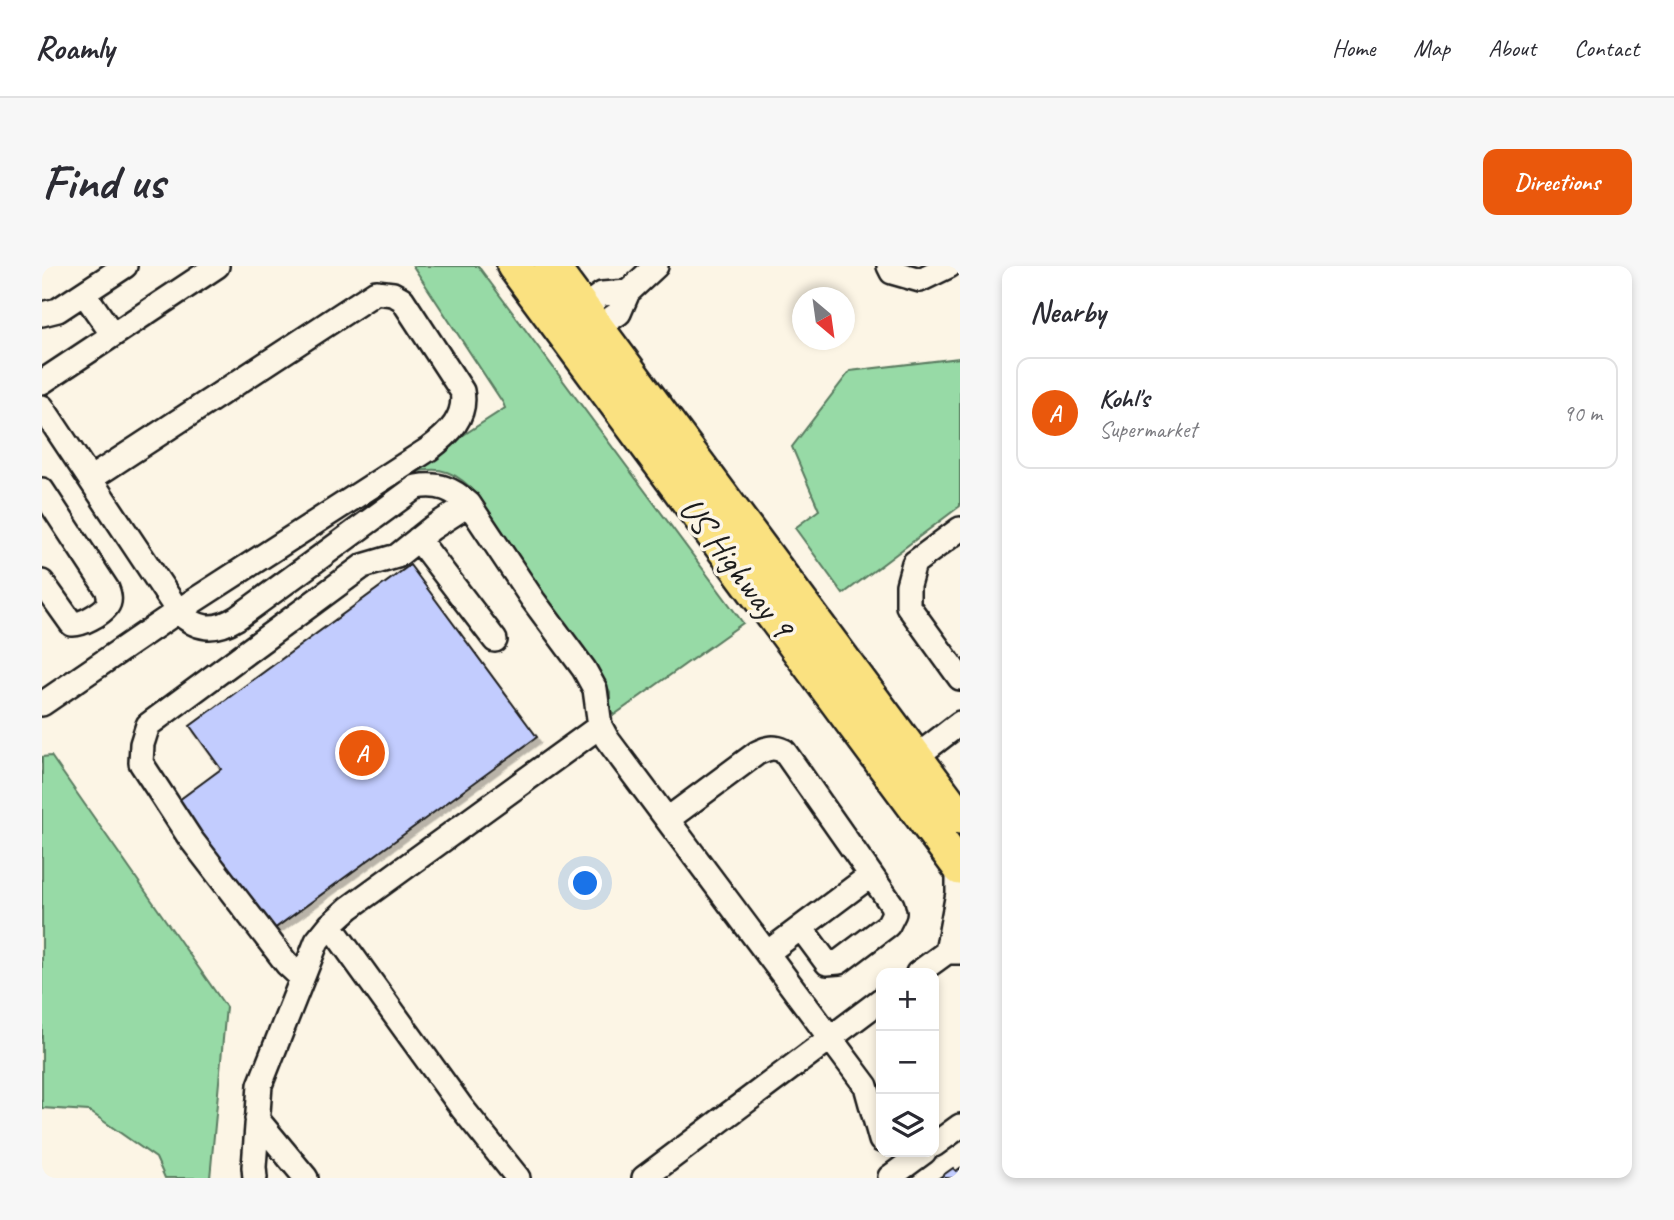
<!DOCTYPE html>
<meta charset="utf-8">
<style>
body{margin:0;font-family:Caveat,sans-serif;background:#f7f7f7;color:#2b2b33}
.controls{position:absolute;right:21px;bottom:21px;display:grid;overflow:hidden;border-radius:14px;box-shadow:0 4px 10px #0003}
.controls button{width:63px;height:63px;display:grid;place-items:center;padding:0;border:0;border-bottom:2px solid #e1e1e2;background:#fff;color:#2b2b33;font:35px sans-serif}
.compass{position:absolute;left:750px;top:21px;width:63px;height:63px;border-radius:50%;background:#fff;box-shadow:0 4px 10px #0003;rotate:151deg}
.you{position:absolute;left:544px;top:618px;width:24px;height:24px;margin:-18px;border:5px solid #fff;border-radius:50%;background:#1a73e8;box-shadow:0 0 0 10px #1a73e833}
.badge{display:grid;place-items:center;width:46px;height:46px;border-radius:50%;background:#ea580c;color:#fff;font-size:23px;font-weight:700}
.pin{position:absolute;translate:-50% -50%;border:4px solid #fff;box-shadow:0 2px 7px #0006}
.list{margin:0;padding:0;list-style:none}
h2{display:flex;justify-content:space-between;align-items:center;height:91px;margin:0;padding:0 28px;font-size:30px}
h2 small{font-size:23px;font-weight:400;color:#7c7c81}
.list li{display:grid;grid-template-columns:46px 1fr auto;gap:21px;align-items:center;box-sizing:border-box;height:112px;margin:0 14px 14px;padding:0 14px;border:2px solid #e1e1e2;border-radius:14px}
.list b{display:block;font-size:26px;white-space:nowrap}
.list p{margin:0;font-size:23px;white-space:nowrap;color:#7c7c81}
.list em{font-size:23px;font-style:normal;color:#7c7c81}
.icon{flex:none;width:38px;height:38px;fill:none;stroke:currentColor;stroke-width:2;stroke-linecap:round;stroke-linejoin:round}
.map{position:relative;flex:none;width:918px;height:912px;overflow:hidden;border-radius:14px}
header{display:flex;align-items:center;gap:42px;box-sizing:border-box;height:98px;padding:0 35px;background:#fff;border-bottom:2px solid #e1e1e2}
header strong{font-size:33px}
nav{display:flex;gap:38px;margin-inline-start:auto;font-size:24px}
.intro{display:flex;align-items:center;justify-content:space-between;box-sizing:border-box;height:168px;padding:0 42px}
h1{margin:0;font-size:49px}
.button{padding:18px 32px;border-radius:14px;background:#ea580c;color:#fff;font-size:24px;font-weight:700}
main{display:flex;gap:42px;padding:0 42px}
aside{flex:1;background:#fff;border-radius:14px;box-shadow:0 4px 10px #0003}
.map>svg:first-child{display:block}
</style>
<header>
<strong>Roamly</strong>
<nav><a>Home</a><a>Map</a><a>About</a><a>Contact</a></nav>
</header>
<div class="intro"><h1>Find us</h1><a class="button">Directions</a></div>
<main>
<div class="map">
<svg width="918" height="912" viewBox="0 0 918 912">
<defs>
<filter id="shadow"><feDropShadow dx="3.5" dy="5.5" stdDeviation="0" flood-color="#0004"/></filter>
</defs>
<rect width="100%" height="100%" fill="#fcf5e5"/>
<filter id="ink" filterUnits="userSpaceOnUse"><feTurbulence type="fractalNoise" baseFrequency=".0143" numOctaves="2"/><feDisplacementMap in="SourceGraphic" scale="14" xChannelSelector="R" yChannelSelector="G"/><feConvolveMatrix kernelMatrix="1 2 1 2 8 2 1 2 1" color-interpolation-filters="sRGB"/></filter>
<g filter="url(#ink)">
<path fill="#97daa6" stroke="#5a7b61" stroke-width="2" d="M371,0H436L701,357L572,449L568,443V426L560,410L504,334L429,222C405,199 392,202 361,208L463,142L461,137Z
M918,92V240L801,328L753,262L777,244L750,181L808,105Z
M9,490L184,741L168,912H123L114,892L47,845L0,842V491Z"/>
<path fill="#c2ccfe" stroke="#1c1c1c" stroke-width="2" filter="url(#shadow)" d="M368,299L495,471L228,666L133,537L179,503L148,460Z
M911,902L914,905L918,902V912H897Z"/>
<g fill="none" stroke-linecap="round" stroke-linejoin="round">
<defs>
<path id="minor" d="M847,0L850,6L878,14L907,0
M42,27L71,69
M540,43L560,28L586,26
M0,48L16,44L83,0
M555,62L577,47L586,26L614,0
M0,116L175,0
M0,141L136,345C155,364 172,366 195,352L374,221C397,217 411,223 427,238L491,334L542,403L553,423L558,460L565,473L824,820L839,874
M0,224L65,323C67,328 69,335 65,340C59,348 39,359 30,358L0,316
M918,263L872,297L866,319V340L918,412
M376,273L453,374
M0,438L136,345L387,183C407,168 425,151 420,125L360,33L351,28L334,26L48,213
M874,491L918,457
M626,553L715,487C726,482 731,480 742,485L850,639L852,647L846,659L797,696L785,697L759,662
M288,659L420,842L476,912
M905,686L916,627V600
M725,687L829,609
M876,707L905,686H918
M259,711L245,698L148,572L99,497L100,478L106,459L321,300L355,290L390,262L427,238
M215,853L264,912
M892,879L918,860
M848,911L882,886
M213,912L212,901L218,819L275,675L288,659L307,642L558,460
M602,912L839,734"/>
<path id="highway" d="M472,0L918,602
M509,0L918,551"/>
</defs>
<use href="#minor" stroke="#1c1c1c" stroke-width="28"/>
<use href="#highway" stroke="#1c1c1c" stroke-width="38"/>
<use href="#minor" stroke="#fcf5e5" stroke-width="23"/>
<use href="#highway" stroke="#fae180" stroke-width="33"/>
</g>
</g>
<g text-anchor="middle" stroke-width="7" stroke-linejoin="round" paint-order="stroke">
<g font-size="35" fill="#1c1c1c" stroke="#fcf5e5">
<text transform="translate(695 301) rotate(53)" y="12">US Highway 9</text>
</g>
</g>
</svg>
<div class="controls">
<button>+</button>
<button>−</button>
<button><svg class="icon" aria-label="layers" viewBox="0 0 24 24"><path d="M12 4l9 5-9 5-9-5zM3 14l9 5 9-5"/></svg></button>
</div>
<svg class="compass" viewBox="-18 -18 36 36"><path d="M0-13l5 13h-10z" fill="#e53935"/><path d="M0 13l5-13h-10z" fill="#7c7c81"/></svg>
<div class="you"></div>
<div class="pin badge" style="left:320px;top:487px">A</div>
</div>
<aside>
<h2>Nearby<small></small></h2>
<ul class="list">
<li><span class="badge">A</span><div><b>Kohl's</b><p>Supermarket</p></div><em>90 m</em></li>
</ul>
</aside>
</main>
